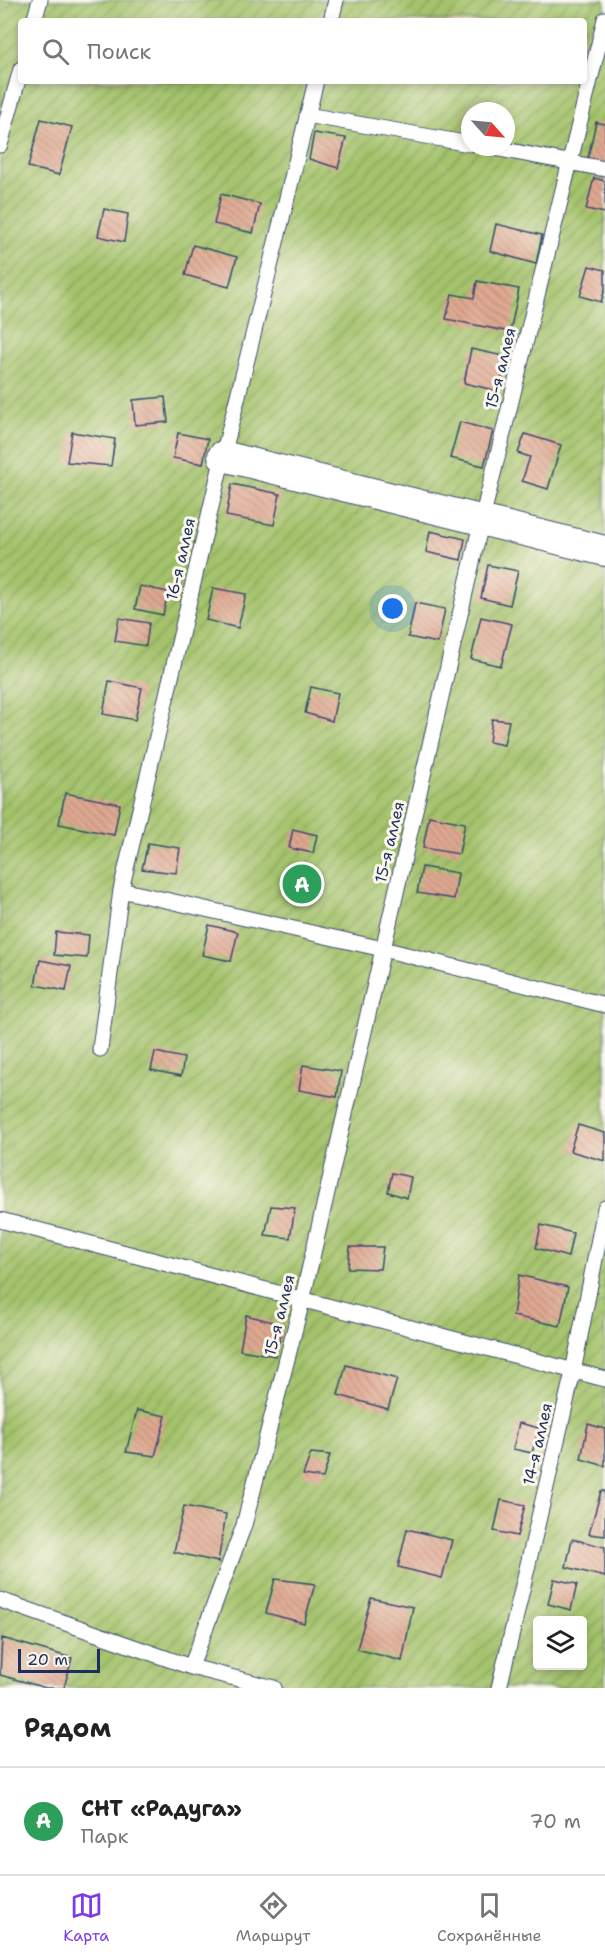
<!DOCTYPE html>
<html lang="ru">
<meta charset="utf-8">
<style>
body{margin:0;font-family:"Shantell Sans",sans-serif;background:#f6f6f6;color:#222}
.controls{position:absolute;right:18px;bottom:18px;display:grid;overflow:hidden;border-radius:6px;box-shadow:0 3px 9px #0003}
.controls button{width:54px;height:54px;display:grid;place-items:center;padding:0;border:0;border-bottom:2px solid #e0e0e0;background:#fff;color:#222;font:30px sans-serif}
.compass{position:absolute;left:461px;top:102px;width:54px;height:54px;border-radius:50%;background:#fff;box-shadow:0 3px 9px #0003;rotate:117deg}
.scale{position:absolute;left:18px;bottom:15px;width:82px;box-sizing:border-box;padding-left:6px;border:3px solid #1b2f5e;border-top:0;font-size:16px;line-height:21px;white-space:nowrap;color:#1b2f5e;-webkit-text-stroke:4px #fbf7ec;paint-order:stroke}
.you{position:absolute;left:393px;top:609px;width:21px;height:21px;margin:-15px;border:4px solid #fff;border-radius:50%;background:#1a73e8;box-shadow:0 0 0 9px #1a73e833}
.badge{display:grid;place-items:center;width:39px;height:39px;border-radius:50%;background:#7c3aed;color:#fff;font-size:20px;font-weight:700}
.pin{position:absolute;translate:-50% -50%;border:3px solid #fff;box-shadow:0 2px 6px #0006}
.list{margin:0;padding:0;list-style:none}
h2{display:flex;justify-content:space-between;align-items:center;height:78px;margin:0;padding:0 24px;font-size:26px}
h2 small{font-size:20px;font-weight:400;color:#767676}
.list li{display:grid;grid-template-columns:39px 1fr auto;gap:18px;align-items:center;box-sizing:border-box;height:108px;padding:0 24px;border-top:2px solid #e0e0e0}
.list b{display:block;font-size:22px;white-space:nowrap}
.list p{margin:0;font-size:20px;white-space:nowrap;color:#767676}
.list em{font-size:20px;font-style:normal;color:#767676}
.icon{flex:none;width:33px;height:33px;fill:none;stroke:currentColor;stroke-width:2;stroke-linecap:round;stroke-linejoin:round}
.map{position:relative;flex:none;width:605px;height:1688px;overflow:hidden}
.search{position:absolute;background:#fff;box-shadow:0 3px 9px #0003;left:18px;right:18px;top:18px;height:66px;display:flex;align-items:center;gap:15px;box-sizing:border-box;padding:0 21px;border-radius:6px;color:#767676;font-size:22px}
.sheet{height:186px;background:#fff}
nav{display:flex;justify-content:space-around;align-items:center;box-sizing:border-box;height:84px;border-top:2px solid #e0e0e0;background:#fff;font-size:16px;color:#767676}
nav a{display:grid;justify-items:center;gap:3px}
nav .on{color:#7c3aed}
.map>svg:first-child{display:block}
</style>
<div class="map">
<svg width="605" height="1688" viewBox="0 0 605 1688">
<defs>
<pattern id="garden-furrows" width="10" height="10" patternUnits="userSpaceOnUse" patternTransform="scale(1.5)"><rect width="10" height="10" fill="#a4c36c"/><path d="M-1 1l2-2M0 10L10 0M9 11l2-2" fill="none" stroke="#859f5c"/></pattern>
<pattern id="building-back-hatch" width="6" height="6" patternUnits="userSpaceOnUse" patternTransform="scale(1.5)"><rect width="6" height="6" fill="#e0a991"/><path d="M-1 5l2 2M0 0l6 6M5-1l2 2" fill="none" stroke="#b58a7a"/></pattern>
</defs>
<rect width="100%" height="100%" fill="#fbf7ec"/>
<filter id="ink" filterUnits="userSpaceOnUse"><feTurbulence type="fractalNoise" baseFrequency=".0167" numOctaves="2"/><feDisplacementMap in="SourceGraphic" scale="12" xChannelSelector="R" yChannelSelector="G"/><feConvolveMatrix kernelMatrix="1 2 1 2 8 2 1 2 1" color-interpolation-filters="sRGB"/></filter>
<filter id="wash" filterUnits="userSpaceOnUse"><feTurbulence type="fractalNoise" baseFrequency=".008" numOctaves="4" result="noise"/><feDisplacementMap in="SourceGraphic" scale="24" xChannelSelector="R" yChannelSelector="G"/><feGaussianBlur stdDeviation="1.35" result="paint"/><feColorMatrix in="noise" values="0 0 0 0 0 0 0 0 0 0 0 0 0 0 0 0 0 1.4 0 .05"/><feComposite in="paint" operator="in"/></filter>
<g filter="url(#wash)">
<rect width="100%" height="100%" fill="#eddcba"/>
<path fill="url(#garden-furrows)" stroke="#607965" stroke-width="1.5" fill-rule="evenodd" d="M0,0H605V1688H0ZM21,21H584V81H21ZM470,111H506V147H470ZM538,1620H582V1666H538Z"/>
<g id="blocks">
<path fill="url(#building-back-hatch)" d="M41,119L72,127L59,175L28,167Z
M596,122L605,124V166L587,162Z
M314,133L346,138L338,168L309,159Z
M594,178L605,181V213L586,209Z
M221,194L260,204L253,233L214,224Z
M104,209L128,214L124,242L98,236Z
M496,224L542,235L536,264L490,251Z
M193,245L237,257L229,287L185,275Z
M589,266L605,270V289L601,302L580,296Z
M477,281L519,289L510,332L446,319L452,294L474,298Z
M471,349L508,357L498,391L464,383Z
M165,397L168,422L135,425L133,400Z
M460,422L493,431L484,466L450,458Z
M72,432L115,439L111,466L67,462Z
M178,433L208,439L203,464L173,458Z
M525,434L561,445L548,489L522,481L530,457L518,453Z
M232,484L280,494L274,525L226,516Z
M430,531L465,539L461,560L426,552Z
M488,565L518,571L510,605L481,598Z
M140,586L168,592L163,615L135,609Z
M213,588L246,594L238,628L206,620Z
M415,603L445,609L438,643L408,637Z
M481,617L512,624L501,666L471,659Z
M119,618L149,623L146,646L115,641Z
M109,681L142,688L135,720L103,714Z
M311,687L338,693L332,721L305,713Z
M492,719L509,721L504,745L489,742Z
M65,793L120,804L114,835L59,824Z
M429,816L465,823L459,854L423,848Z
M293,829L317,835L313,853L289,848Z
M148,843L180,848L176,873L142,869Z
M422,867L458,873L454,899L417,893Z
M209,925L238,932L231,961L202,955Z
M56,932L89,935L87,958L54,955Z
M40,960L71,966L66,991L35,985Z
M155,1052L184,1058L181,1076L151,1070Z
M303,1065L341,1071L337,1097L299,1090Z
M578,1125L605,1133V1161L570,1151Z
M392,1173L411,1177L407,1198L388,1192Z
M271,1206L295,1208L290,1238L265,1235Z
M541,1225L573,1233L568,1257L536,1248Z
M350,1247H383L380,1269L348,1268Z
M519,1275L568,1287L560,1326L513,1316Z
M246,1315L284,1325L275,1356L240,1350Z
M346,1365L397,1379L388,1409L338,1395Z
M137,1410L166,1416L155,1456L126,1452Z
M519,1423L539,1428L532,1453L513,1449Z
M588,1424L605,1429V1466L581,1459Z
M311,1453L330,1455L323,1478L303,1475Z
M601,1491H605V1536L589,1534Z
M501,1500L525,1505L517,1536L494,1531Z
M184,1506L226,1514L218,1562L174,1552Z
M407,1529L452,1540L442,1578L398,1567Z
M572,1539L605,1547V1577L566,1567Z
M275,1579L315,1584L304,1623L266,1613Z
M554,1579L577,1584L571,1610L548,1604Z
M371,1598L413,1607L402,1661L357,1649Z
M2,1638L72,1658L64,1688H46L0,1675Z"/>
</g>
</g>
<g filter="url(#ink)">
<use href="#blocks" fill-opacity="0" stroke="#3a496c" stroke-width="1.5"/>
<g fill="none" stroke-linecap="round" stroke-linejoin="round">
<defs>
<path id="service" d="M34,21L40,0
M331,21L336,0
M307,115L470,144
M0,145L21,69
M489,147L605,169
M121,890L383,949L605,1005
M100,1049L121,890L223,456L316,81
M0,1220L605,1379
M0,1600L191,1667L274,1688
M191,1667L244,1525L302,1301L482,519L605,19
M499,1688L573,1372L605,1208"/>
<path id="minor" d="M223,456L605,551"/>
</defs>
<use href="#service" stroke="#3a496c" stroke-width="17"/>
<use href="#minor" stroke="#3a496c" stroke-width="32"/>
<use href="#service" stroke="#fff" stroke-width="15"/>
<use href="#minor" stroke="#fff" stroke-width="30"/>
</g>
</g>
<g text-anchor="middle" stroke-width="6" stroke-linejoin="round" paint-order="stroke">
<g font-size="16" fill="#1b2f5e" stroke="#fbf7ec">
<text transform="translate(500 368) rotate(-76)" y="6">15-я аллея</text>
<text transform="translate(180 559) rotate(-77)" y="6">16-я аллея</text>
<text transform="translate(389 842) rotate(-77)" y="6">15-я аллея</text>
<text transform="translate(279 1315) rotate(-76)" y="6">15-я аллея</text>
<text transform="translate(537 1444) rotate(-77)" y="6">14-я аллея</text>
</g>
</g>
</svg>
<div class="controls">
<button><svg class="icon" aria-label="layers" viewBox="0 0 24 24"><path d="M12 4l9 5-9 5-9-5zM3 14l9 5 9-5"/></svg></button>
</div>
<svg class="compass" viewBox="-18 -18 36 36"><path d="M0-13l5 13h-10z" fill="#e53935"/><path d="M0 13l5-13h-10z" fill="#767676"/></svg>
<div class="scale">20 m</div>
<div class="you"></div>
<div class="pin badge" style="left:302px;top:884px;background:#2e9e5b">A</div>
<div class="search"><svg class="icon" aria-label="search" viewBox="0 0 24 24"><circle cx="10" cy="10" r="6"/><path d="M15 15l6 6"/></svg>Поиск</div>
</div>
<section class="sheet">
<h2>Рядом<small></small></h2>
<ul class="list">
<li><span class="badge" style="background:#2e9e5b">A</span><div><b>СНТ «Радуга»</b><p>Парк</p></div><em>70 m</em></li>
</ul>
</section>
<nav>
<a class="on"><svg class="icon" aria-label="map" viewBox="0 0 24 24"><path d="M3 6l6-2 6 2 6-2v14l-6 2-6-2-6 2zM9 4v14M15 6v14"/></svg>Карта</a>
<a><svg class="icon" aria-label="directions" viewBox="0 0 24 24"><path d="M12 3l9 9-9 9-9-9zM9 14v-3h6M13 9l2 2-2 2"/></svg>Маршрут</a>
<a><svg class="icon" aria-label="saved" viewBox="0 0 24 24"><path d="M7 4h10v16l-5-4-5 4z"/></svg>Сохранённые</a>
</nav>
